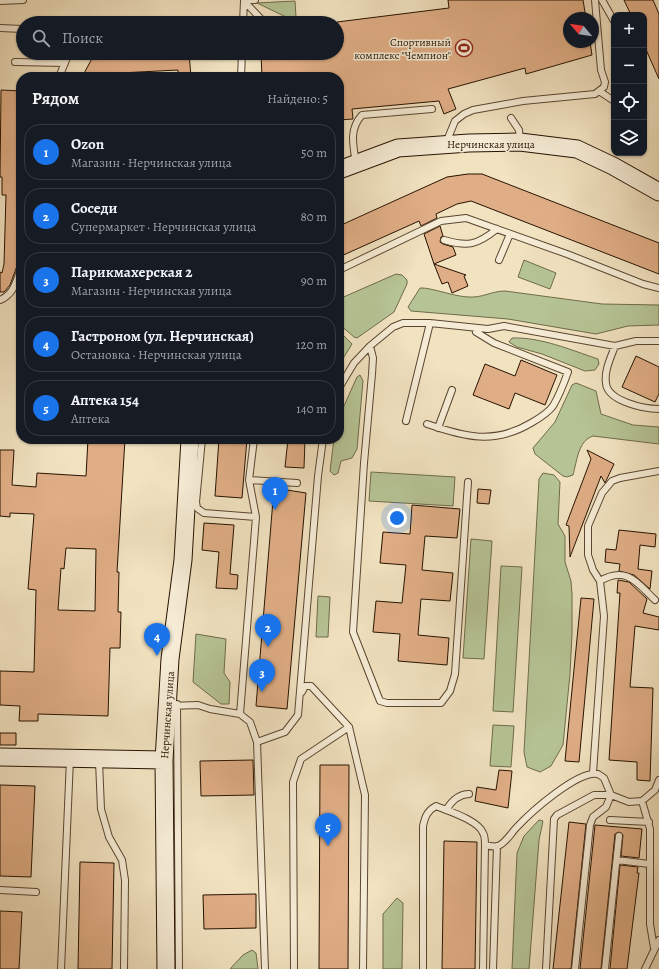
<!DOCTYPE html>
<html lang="ru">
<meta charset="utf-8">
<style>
body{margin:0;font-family:Alegreya,serif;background:#242831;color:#f1f3f6}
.controls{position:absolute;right:12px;top:12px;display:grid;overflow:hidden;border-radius:8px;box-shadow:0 1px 3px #0004}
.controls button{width:36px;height:36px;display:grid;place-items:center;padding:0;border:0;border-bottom:1px solid #363941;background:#171b24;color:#f1f3f6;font:20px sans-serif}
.compass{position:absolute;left:563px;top:12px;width:36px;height:36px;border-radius:50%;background:#171b24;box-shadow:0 1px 3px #0004;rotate:299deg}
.you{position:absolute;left:397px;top:518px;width:14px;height:14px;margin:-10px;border:3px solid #fff;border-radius:50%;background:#1a73e8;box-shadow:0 0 0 6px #1a73e833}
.badge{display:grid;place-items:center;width:26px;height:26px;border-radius:50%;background:#1a73e8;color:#fff;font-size:13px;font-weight:700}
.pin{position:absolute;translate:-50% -33px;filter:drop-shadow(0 1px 2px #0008)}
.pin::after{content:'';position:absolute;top:21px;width:14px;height:12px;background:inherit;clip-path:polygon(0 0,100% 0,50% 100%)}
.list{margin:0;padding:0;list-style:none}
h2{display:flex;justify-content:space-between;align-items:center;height:52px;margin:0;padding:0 16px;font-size:17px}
h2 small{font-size:13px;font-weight:400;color:#9ea1a6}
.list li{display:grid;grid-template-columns:26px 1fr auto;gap:12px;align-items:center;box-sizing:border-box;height:56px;margin:0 8px 8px;padding:0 8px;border:1px solid #363941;border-radius:16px}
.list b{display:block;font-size:15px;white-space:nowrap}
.list p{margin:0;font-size:13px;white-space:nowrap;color:#9ea1a6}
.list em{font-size:13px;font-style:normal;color:#9ea1a6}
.icon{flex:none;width:22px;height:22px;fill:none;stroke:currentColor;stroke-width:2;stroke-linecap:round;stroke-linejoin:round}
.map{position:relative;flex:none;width:659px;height:969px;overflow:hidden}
.search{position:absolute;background:#171b24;box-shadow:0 1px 3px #0004;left:16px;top:16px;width:328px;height:44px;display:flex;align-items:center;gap:10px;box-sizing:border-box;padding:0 14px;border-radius:22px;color:#9ea1a6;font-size:15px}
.panel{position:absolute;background:#171b24;box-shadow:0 1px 3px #0004;left:16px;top:72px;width:328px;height:372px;border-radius:16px}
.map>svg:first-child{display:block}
</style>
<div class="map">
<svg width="659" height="969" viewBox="0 0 659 969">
<rect width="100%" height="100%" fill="#f1e2c0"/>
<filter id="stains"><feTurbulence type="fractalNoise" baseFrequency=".005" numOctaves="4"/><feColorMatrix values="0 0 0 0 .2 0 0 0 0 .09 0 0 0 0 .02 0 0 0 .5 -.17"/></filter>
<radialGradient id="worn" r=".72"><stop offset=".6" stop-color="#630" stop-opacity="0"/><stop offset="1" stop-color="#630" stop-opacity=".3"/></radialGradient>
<path fill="#b6c495" stroke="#6e6b4a" d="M295,1L296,17H286L257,3Z
M524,260L556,273L550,289L518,277Z
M396,274L402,275L407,280V284L394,312L357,338L354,337L339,324V299Z
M420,288C430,287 455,297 469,297C482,298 492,291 505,291L602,304L659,305V325L628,326L596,334L508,319L411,311L408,307Z
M339,331L352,344L339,365Z
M512,338C541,337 571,350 598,359L599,364L595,370L585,371L542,354L517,347L509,342Z
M360,375L363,381L357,449L352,458L341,461L338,473L334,475L330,471L334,439H339V417L357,377Z
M576,383L596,391L601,414L633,425L659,427V444L593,436C578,441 577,461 573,475L567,477L563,476L535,454L533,448L555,422L572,385Z
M371,472L455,477L453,506L369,501Z
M543,473L554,475L560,482L558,524L565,536V562L571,581L572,594V634L570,674L563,745L551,766L540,772L527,767L524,752L539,479Z
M471,539L492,541L484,659L463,658Z
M501,566L522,567L513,712L493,711Z
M318,596L330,597L328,637H316Z
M196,634L226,639L224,673L230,682L229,704H221L193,682Z
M493,725L514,726L511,767L490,766Z
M539,820L543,821L539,840L529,969H512L517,853L524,836Z
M397,898L403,903L402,969H383V914Z
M252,950L256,953L258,969H230L243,955Z"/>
<path fill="#e0ae86" stroke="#261200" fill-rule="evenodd" d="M448,0H583L586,18H569V42H590L592,55L526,74L525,68L448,89L456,109L444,114L439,101L352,109L353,119L339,120V77H262L261,54L337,53V22L449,8Z
M624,0H653L659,14V79L644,45V15H631Z
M95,53H189L191,77H178V70L120,73L118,77H82Z
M1,90L21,91L20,264L17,266L10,285L4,292H0V272L2,273L4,264L6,195H2V177H0Z
M468,174H482L659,243V274L471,201L457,204L436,214L437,218L421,226L419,221L339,257V226L447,177Z
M440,226L443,236L441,237L440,242L443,244L453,247L456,255L434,264L424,234Z
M434,264L466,275L464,276L468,286L452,293L448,282L442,284Z
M636,356L659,367V394L655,402L622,387Z
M521,360L557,375L545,405L515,393L509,409L473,395L485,364L515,376Z
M88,439H125L117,572H119L118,612H121L120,648H110L108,716L38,714V721H19L20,706L0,705V671L34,672L36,590L28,589L34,514L10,513V517L0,516V450H14L12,485L36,487L37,473L86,476ZM66,548L96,549L95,611L58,610L61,568L64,569Z
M219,439H247L242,498L215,496Z
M288,439H305L304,468L285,467Z
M587,450L614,464L605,483L601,476L570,557L569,526L566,525L591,459Z
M274,488L306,493L287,709L256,706Z
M478,489L491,490L489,504L477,503Z
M412,505L460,509L457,538L425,536L422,570L453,573L450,601L421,599L418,635L449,638L447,665L398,661L400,634L373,632L376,601L402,603L406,565L380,563L383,532L410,534Z
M204,523L234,525L230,574L238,575L237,589L216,588L219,552L202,550Z
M619,530L656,534L655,547L640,545L638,569L652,571L650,589L634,575L619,571L620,564L605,562L606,549L616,550Z
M618,580L629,582L647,599L643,613L659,617V630L635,626L630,687L653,688L650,781L637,780V762L609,760L620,593H617Z
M581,598L594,599L579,762L565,761Z
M0,733H16V745H0Z
M253,760L254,795L201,796L200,761Z
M320,765H349L348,969H319Z
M499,770L512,771L508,808L475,801L477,787L496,790Z
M0,785L35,786L31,877L0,876Z
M569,822L586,824L571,969H553Z
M595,825L642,829L639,858L621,856L623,835L619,832L615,834L601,969H580Z
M444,841L477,842L475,969H442Z
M80,862L114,863L112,969H78Z
M620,865L638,867L637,873H639L627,969H610Z
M256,894V928L204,929L203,895Z
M0,911L22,912L19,969H0Z"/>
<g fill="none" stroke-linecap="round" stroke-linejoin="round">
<defs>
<path id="lane" d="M244,0H255
M602,0L614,21
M0,1L23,0
M243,23L244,1L265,23
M0,28L23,29
M15,62L65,63
M59,77L69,53
M241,77L242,53
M599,91L614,101
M511,118L519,130L520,140
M446,143L455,121L464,114L473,110L523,101L595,94L604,87L605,82L601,70L595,0
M356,163C353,145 349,129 362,115L432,109
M444,240C468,247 477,245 497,229
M499,260L510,234
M339,270L441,221L466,218L567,254L643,284L659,288
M0,300C14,294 16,282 21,268
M615,346C611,357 604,371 606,383C607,401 644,409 659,409
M339,388L354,363L370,346
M406,421L430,323
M427,424C465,437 494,445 531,423C538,419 548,413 553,406C559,396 564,383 568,372L494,343L476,332L478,329
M438,428L452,390
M202,439L196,502L197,508L204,513L256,517
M249,480L297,483
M468,482L455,674L450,691L441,703H387L380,701L353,632L364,463L372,374L373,358L370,346L393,327L403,323H430L488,329L504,326L615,346L636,341H659
M600,581C627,565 638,584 655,600
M302,692L305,686H311L349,727L365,795L363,969
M177,704L179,969
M169,706L198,705L210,709L240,714L250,722L257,742L265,969
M240,714L256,517L249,480L254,439
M257,742L285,732L298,715L318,476L323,439
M99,761L101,809L109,837L122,860L125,880L124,969
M593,773L604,616L600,581L593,570L588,555V526L602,493L612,481L620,478L659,471
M642,801L655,790L659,780
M446,810C451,802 459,794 469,794
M610,820L649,822
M617,860L649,864
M0,890L36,892
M61,969L70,759
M294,969L293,782L301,759L349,727
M423,969V826C425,817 427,811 436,806C448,811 478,820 483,833C485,836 485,842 485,845
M483,969L485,845C489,846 494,847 498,846C506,843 511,833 517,827C531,812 578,770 598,774L604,778L611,795H594L557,815L554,819L546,969
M493,969L497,846
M575,969L590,825L593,817L606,807L611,795L629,802L642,801L650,829V924L654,948
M605,969L619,836
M645,969L659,940"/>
<path id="secondary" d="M339,170L398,148L469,143L520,142L577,149L613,166L659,192
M0,757L164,760
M166,969L164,760L170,659L183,560L190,439"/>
</defs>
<use href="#lane" stroke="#594630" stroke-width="8"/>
<use href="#secondary" stroke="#261200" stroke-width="19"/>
<use href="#lane" stroke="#f6ecd6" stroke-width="6"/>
<use href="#secondary" stroke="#f6ecd6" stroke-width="17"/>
</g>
<defs>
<symbol id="stadium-ring" viewBox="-11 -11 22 22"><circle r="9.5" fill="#f6ecd6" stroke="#8f2418" stroke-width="1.5"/><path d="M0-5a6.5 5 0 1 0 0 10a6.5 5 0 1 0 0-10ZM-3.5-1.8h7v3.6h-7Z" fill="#8f2418"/></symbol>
</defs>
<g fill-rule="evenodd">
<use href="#stadium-ring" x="454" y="38" width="20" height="20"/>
</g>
<g text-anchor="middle" stroke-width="3" stroke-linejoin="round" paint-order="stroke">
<g font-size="11" fill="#261200" stroke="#f6ecd6" text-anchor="end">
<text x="451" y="46">Спортивный<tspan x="451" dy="13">комплекс "Чемпион"</tspan></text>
</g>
<g font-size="11" fill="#261200" stroke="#f6ecd6">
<text x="491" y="148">Нерчинская улица</text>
<text transform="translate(167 715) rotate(-86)" y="4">Нерчинская улица</text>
</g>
</g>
<rect width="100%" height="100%" filter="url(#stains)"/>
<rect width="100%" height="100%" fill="url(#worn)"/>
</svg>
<div class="controls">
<button>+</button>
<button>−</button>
<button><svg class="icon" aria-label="locate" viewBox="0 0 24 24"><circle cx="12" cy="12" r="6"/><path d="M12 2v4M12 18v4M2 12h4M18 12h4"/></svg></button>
<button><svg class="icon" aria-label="layers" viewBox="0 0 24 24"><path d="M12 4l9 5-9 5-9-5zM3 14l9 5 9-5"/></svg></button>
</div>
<svg class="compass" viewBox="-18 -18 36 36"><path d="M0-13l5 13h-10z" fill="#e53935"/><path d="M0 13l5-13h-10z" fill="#9ea1a6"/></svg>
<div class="you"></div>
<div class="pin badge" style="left:275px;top:510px">1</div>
<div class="pin badge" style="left:268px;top:647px">2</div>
<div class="pin badge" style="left:262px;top:692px">3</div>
<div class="pin badge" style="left:157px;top:656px">4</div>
<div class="pin badge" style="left:328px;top:846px">5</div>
<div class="search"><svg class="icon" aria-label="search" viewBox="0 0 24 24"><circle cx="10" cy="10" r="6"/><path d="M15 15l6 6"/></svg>Поиск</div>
<section class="panel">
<h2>Рядом<small>Найдено: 5</small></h2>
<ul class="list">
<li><span class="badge">1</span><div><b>Ozon</b><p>Магазин · Нерчинская улица</p></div><em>50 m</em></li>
<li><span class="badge">2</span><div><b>Соседи</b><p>Супермаркет · Нерчинская улица</p></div><em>80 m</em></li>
<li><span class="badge">3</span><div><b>Парикмахерская 2</b><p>Магазин · Нерчинская улица</p></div><em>90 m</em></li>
<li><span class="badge">4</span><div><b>Гастроном (ул. Нерчинская)</b><p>Остановка · Нерчинская улица</p></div><em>120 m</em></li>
<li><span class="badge">5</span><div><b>Аптека 154</b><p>Аптека</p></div><em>140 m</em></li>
</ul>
</section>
</div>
